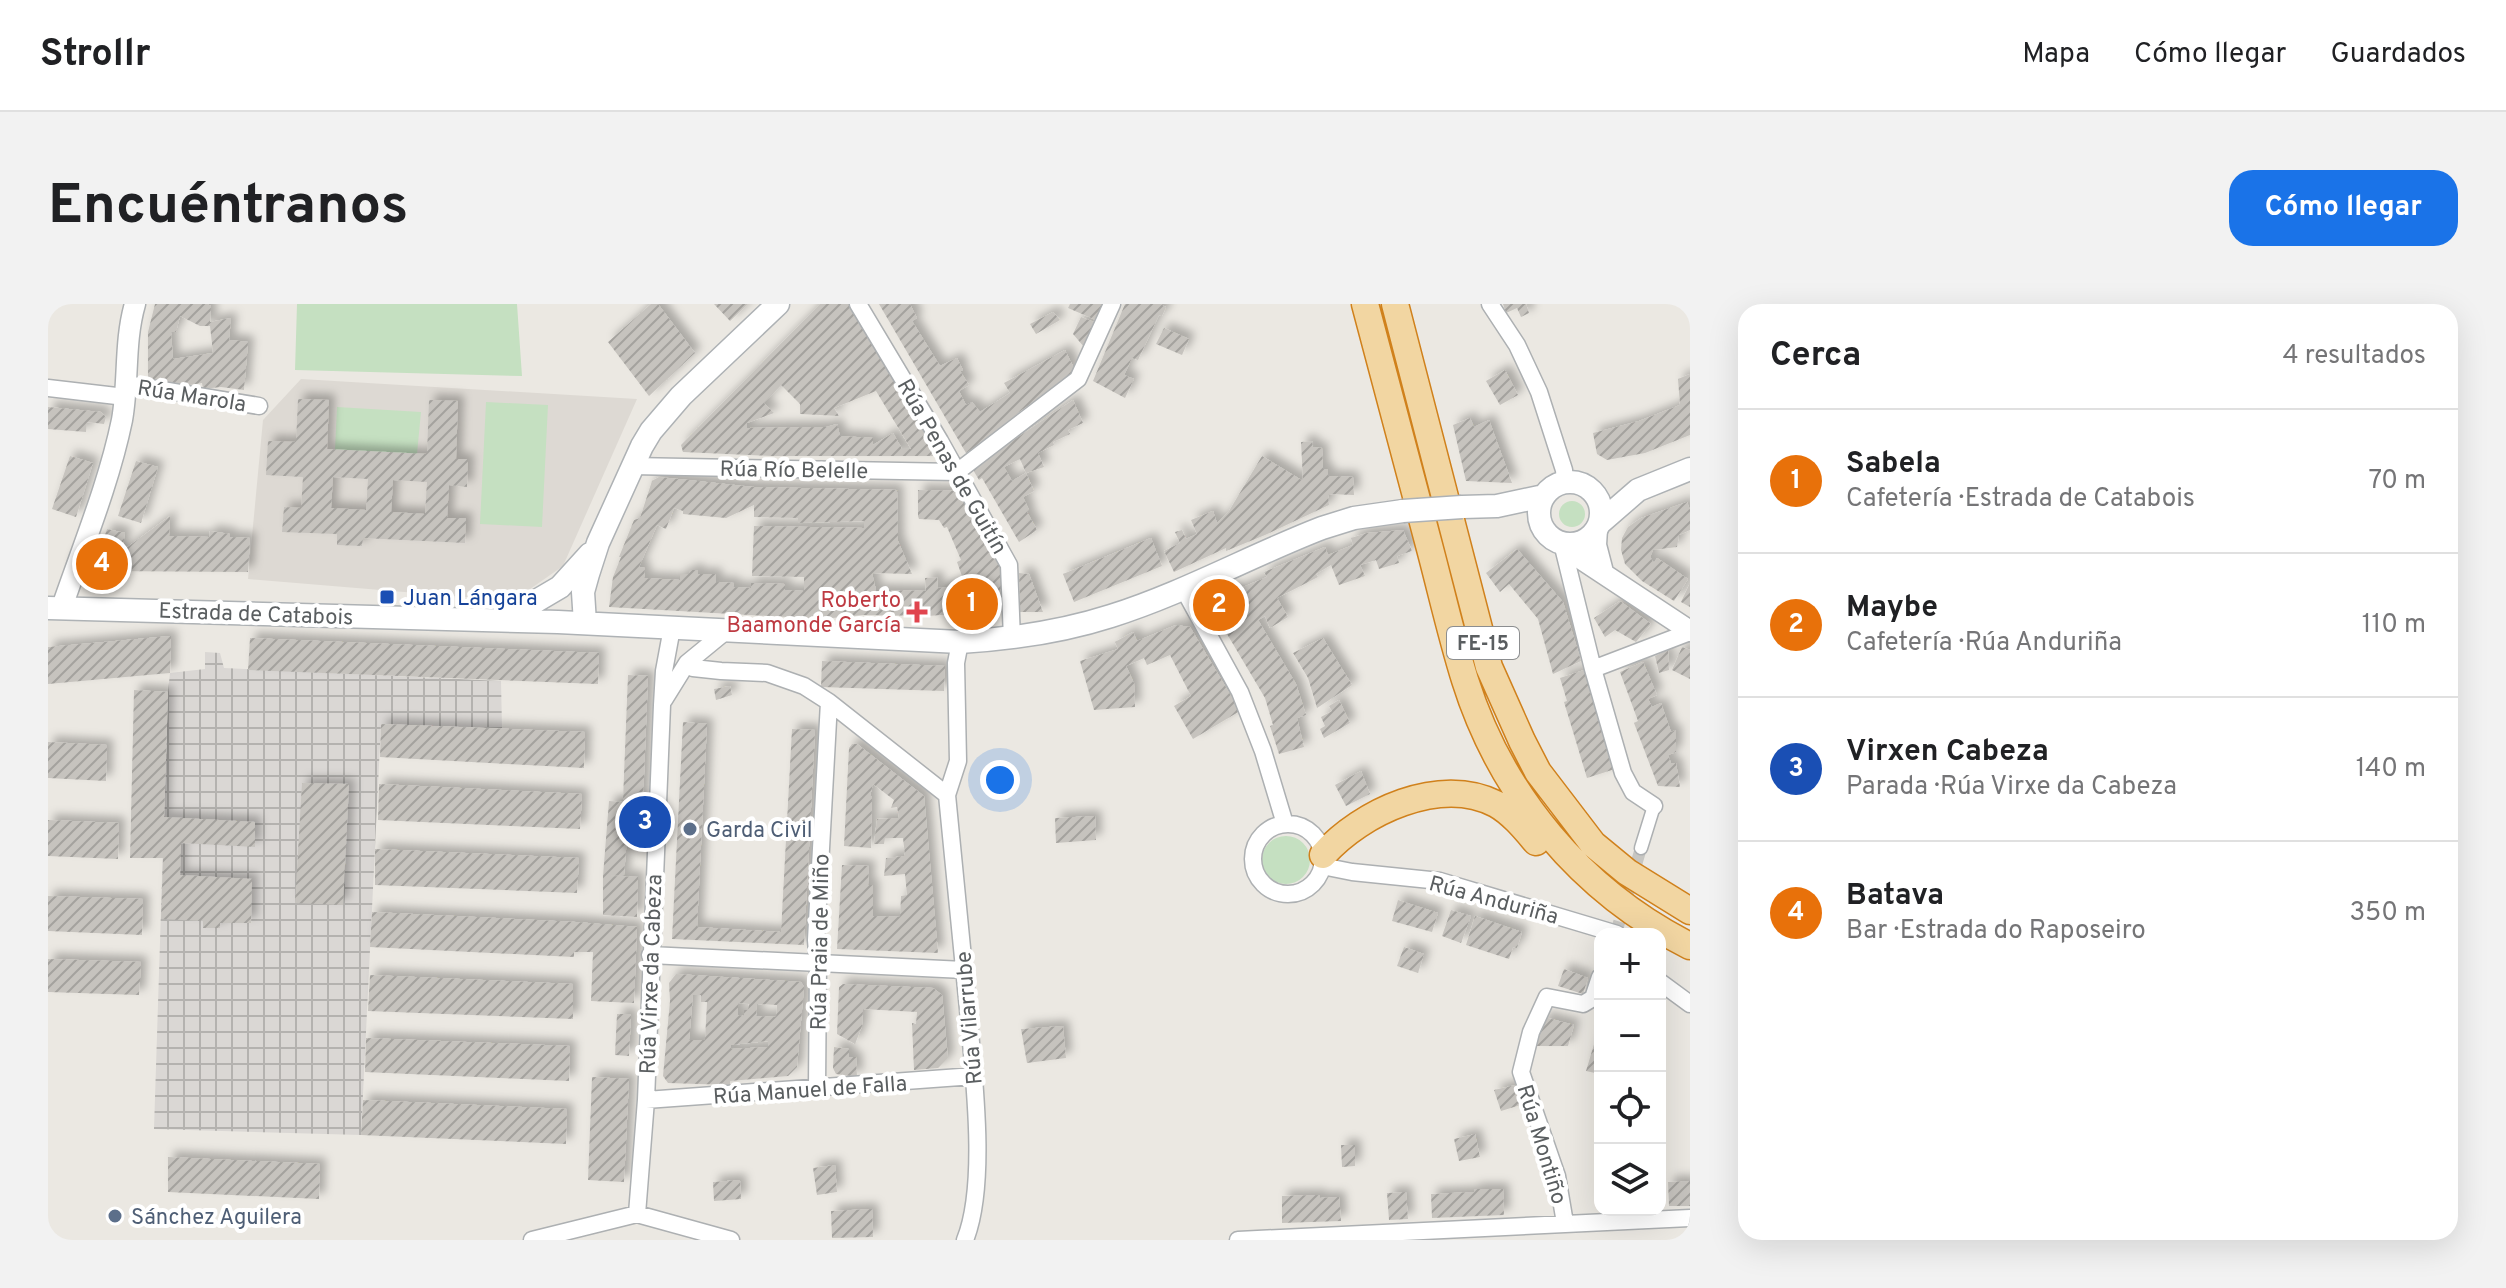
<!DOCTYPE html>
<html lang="es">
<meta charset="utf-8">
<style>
body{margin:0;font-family:Overpass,sans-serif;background:#f2f2f2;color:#202124}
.controls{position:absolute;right:24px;bottom:24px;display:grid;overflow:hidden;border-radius:16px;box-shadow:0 8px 32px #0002}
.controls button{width:72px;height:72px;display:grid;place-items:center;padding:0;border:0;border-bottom:2px solid #e0e0e0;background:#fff;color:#202124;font:40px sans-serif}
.you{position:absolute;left:952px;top:476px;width:28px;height:28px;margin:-20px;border:6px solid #fff;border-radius:50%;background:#1a73e8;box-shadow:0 0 0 12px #1a73e833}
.badge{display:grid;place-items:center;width:52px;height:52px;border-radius:50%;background:#1a73e8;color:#fff;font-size:26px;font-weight:700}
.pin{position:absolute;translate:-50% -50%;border:4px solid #fff;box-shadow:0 2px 8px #0006}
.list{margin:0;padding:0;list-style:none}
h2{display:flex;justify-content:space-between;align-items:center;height:104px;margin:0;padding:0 32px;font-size:34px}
h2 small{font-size:26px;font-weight:400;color:#757577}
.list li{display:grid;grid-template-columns:52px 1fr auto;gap:24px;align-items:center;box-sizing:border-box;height:144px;padding:0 32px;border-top:2px solid #e0e0e0}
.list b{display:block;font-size:30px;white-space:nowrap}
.list p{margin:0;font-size:26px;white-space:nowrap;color:#757577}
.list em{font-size:26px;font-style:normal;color:#757577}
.icon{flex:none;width:44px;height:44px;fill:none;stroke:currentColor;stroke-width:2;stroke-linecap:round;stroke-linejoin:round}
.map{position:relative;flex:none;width:1642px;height:936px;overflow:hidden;border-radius:24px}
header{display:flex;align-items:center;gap:48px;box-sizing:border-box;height:112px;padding:0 40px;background:#fff;border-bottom:2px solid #e0e0e0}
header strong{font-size:38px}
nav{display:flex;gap:44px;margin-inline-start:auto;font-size:28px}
.intro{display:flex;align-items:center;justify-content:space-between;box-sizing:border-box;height:192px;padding:0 48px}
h1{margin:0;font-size:56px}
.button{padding:20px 36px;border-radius:24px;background:#1a73e8;color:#fff;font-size:28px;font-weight:700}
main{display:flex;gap:48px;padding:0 48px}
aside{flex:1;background:#fff;border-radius:24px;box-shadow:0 8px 32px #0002}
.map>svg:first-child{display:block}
</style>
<header>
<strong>Strollr</strong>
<nav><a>Mapa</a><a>Cómo llegar</a><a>Guardados</a></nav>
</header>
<div class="intro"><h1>Encuéntranos</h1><a class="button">Cómo llegar</a></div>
<main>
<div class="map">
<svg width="1642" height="936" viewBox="0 0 1642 936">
<defs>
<pattern id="industrial-grid" width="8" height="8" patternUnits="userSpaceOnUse" patternTransform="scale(2)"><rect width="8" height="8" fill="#dad7d4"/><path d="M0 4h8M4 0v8" fill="none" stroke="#b4b2af"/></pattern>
<pattern id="building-hatch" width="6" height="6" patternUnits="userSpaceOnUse" patternTransform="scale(2)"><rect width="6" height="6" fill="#c6c3be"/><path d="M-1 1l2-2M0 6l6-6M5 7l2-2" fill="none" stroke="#a4a29e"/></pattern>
<filter id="shadow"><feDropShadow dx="6" dy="-6" stdDeviation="4" flood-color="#0004"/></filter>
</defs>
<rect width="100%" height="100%" fill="#ebe8e2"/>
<path fill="url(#industrial-grid)" d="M157,348L172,349L176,364L453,377L454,424L333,420L313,831L106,825L120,388L122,369L157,365Z"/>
<path fill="#ddd9d3" d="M253,75L589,95L515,262L465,297L200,275L215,116Z"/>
<path fill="#c5e0c1" d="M249,0H469L474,72L247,66Z
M438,98L500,101L494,223L432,220Z
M289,103L373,108L369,150L287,146Z
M1511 210a13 13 0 1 1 26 0a13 13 0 1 1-26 0Z
M1214 556a24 24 0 1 1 48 0a24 24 0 1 1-48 0Z"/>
<path fill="url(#building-hatch)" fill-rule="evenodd" filter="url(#shadow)" d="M107,0H159L163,2L162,18L183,14L181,36L200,38L196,86L173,83L155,85L154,79L136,82L100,81V28ZM132,12L152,22H162L165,49L125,55L123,28H128Z
M603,0H610L647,49L601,92L560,38Z
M666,0H700L682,17Z
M772,0H801L888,147L886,152H724L635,148L633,141ZM733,81L752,100V110L791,112L786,104L828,87L863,145H854L845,129L825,141V134L792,132L789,120L778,123L699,124V119L726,109L716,99Z
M831,0H862L869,14L864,17L892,62L909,54L915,66L912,67L921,81L911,87L918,101L924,98L932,108L962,89L956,79L1017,46L1026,64L1023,72L971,108L946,131L918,149Z
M1022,0H1055L1048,16L1020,4Z
M1077,0H1112L1118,3L1114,12L1111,11L1090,56L1084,54L1076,71L1086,75L1077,94L1045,77Z
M1455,0H1478L1481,9L1473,13L1469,4L1458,9Z
M1005,8L1012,16L988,30L982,20Z
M1033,13L1046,18L1036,43L1025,30Z
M1116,24L1141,35L1134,51L1108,40Z
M1457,66L1470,91L1452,101L1438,77Z
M1642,70V131L1597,149L1559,156L1549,150L1545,129L1591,117L1632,101L1630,75Z
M250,95L281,96L279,145L379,150L381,96L410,97L408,155H420L419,183L401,181L399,214H418L417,239L315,234L314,242L289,241V230L234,228L236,203L253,204L255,173L218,171L220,137L248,138ZM285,173L320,175L318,206L283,204ZM345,176L379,178L377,210L343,208Z
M1025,96L1035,119L1020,126L1022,130L1005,138L1006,141L990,149L996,163L978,169L986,187L975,193L981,206L979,208L989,226L971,238L934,174L931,176L924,164ZM972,155L978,169L964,177L956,163Z
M0,103L53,108L58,113L56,120L39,118L38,128L0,125Z
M1422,114L1426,123L1441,116L1464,179L1418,177L1405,121Z
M1264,137L1265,143L1274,144L1275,165H1280V172L1305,173L1306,191L1280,190L1281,201L1217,231L1178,247V244L1126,268L1116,247L1132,239L1127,228L1134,226L1138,235L1149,230L1143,216L1165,207L1169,219L1181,207L1214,152L1255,177L1253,138Z
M22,152L45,159L28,213L4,205Z
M88,157L110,163L93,219L70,212Z
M611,173L706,183L849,186L850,237L864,270L824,269L828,286L878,287L877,274L889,273L890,284L914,282L915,275L909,258L913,256L899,223L896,224L891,216L871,215L870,212V186L910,187L955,268L957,278H953L956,306L880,312L815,311L774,315L561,303L565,273L573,253H571L586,216L592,214L604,177ZM706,201V213L750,214V219L816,217V224L706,222L704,272L756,273V287L737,286V280L703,279V284L685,283L686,279L668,278V270H650V266H641V270H632V276L596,274L597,264L591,263L609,221L618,225L626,204L635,207V210L678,214Z
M1639,198L1642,206V226L1631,231L1629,243L1605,246L1602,253L1606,259L1609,254L1640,275L1626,297L1594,277L1577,260L1573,246L1574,234L1580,223L1593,214Z
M122,212L121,232L161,233L162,227L182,230V233L202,234L200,268L51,267L46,262L59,225L77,229L74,247Z
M1355,226L1364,247L1349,252L1351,259L1331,265L1328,256L1312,261L1317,272L1291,281L1283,261L1268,270L1270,273L1229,294L1240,313L1222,324L1217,312L1210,316L1248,380L1258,411L1249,414L1256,443L1231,450L1222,422L1225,421L1217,394L1163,303L1166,295L1219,273L1216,268L1277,243L1280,251L1305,241L1303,234L1319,229Z
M1103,234L1114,262L1026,298L1015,270Z
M1469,245L1515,298L1533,357L1505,370L1490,315L1461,280L1452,288L1438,269Z
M971,269L981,270L995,308H972Z
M1642,279V303L1633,298Z
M1572,297L1603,320L1588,338L1567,326L1557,333L1546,314Z
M1128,321L1142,323L1192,407L1145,435L1126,402L1143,392L1122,351L1099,361L1096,354L1078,362L1086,379L1087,403L1046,406L1032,357L1070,345L1067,338L1085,328L1089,337Z
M123,332L122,369L0,380V343Z
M202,334L551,349L550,380L200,366Z
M1275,334L1304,381L1269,404L1260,374L1245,349Z
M1634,343L1642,346V375L1624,366Z
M1620,346L1621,366L1611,369L1607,352Z
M774,357L897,362L896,387L773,383Z
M1595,358L1609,391L1600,395L1604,403L1613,399L1623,428L1628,426V448L1620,451L1623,459H1628L1632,483L1610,482L1586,419L1590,417L1572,368Z
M1536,366L1567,465L1539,474L1516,398L1519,397L1512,374Z
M580,371L600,372L595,497L575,496Z
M682,382L684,391L668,396L666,385Z
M86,386L120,388L116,513L207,518V543L133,539L132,571L204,575L203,619H172V624H155V617L113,615L115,554H82Z
M1291,396L1302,419L1276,434L1272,425L1277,422L1273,413L1284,407L1281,402Z
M635,418L659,420L649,623L733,628L744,425L767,426L756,641L624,635Z
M333,420L537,428L536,464L332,453Z
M0,438L59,441L58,477L0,474Z
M804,440H809L876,492L890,649L789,645L794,561L821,562L820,581H825V612L852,613L853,592L859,591L857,570L836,572L838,554L857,552L855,534H837L836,540H826L829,515L851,514L849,503L843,504L846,496L825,480L822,492H824L823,544L796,542L801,444Z
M1313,467L1322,490L1298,502L1287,481Z
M254,479L301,480L295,601L247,599Z
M331,480L534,490L532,525L330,516Z
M561,497L594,499V520L580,521L576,571L562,572L590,573L589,613L555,611V572Z
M1047,512L1048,536L1008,539L1007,514Z
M0,516L71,519L70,555L0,552Z
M327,545L531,554L529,589L327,581Z
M0,592L95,595L94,631L0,627Z
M1350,596L1390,609L1384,628L1344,617Z
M1403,606L1423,612L1413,639L1394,632Z
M324,608L528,618L589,623L586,699L543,697L545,648H526V653L322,643Z
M1427,612L1474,628L1469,644L1465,643L1461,655L1418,641Z
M1356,643L1376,650L1370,669L1349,662Z
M0,655L93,658L91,691L0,688Z
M1516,665L1540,674L1535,690L1510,682Z
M628,670L753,678L756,683L749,763L740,772L682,777V781L620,779L615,772L622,697L621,679ZM645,691H653V698H659L657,736H641ZM690,699L701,700L700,706H696V712L690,711ZM709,700L729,701L728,713L708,712ZM720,737V743L683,745V741Z
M322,671L525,680V715L320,707Z
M795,680L885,684L894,691L900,754L890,764L866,766L864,719L868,720L869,708L815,705L814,722L807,740L789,730L791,683Z
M569,710H583L581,752L567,751Z
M1496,713L1526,721L1520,742H1487Z
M1552,720V770L1538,767Z
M1015,722L1018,754L979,759L973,725Z
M318,734L522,742L521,777L317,768Z
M786,743L801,745V753H808L809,773L788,770L785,764Z
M544,773L581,775L576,878L540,876Z
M1472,780L1479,799L1453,807L1446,786Z
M315,796L519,805L518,840L313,831Z
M1427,830L1432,853L1411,857L1406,835Z
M1293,841H1307V862L1294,863Z
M120,853L272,860L271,895L120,888Z
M787,861L789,888L769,891L765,864Z
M692,876L693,895L666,897L665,878Z
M1642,877V902H1621L1620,878Z
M1426,885H1455L1456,911L1384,914L1383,890L1426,888Z
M1358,888L1360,915L1341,916L1339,889Z
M1272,891V894L1291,893L1293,917L1234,919V892Z
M824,905L825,933L784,934L783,907Z"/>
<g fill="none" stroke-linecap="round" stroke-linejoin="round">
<path stroke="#c7c6c2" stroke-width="12" stroke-dasharray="12 6" stroke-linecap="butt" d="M1568,629L1593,544"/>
<defs>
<path id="pedestrian" d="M1593,544L1606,502"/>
<path id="minor" d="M810,0L892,137L961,261L964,335
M1442,0L1469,41L1491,88L1516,166L1517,178
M78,80L211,102
M0,84L77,93
M584,162L909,168
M909,168L1030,75L1064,0
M1514,239L1545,365L1575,469L1585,488L1606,502
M1135,284L1192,388L1215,447L1237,520
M912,338L908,359L910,457L899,491C906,562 913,633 920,705C925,767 940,879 917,936
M639,359L645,364L673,367L719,369L756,382L781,398L899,491
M1545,365L1642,328
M616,396L639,359L678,327
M1205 555a35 35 0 1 1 70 0a35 35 0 1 1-70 0Z
M1274,562L1304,568L1392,577L1569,630
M602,651L916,666
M1612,678L1642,700
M769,784L770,661L768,636L781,398
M598,796L926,772
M589,910L683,936
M1517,919L1509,872L1473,768L1483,728L1499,693L1535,700L1545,694L1552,673
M484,936L589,910L598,796L614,401L616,367L624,324
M1190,936L1642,914"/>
<path id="tertiary" d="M1549,225L1548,241L1555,268
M1517,240L1533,255L1642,327
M14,303C35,242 61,179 74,116C81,77 76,38 87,0"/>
<path id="secondary" d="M1491 209a31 31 0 1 1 62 0a31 31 0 1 1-62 0Z
M1414,203L1449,202L1496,192
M1552,219L1590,186L1642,165
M0,304L510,318L912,338C964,335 1013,328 1063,312C1136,289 1204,251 1274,224L1306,214L1355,207
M456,316L512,283L542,250
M537,319L535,288L540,270L550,239L594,142L603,127L633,92L730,0"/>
<path id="trunk" d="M1317,0C1338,80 1360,160 1381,241C1393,286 1403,331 1417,376C1453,491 1534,588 1642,642
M1347,0L1441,363L1474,437L1490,468L1545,540L1579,568L1642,607
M1275,551C1313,508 1392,471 1448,500C1464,509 1477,525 1488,538"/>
</defs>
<use href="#pedestrian" stroke="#adb0b2" stroke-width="15"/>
<use href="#minor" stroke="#adb0b2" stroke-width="19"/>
<use href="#tertiary" stroke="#adb0b2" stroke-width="23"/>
<use href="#secondary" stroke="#aeb2b5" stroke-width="25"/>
<use href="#trunk" stroke="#d0811c" stroke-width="29"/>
<use href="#pedestrian" stroke="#fff" stroke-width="12"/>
<use href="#minor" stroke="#fff" stroke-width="16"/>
<use href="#tertiary" stroke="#fff" stroke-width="20"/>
<use href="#secondary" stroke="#fff" stroke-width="22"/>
<use href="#trunk" stroke="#f2d6a2" stroke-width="26"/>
<defs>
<path id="secondary-bridge" d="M1355,207L1414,203"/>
</defs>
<use href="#secondary-bridge" stroke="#aeb2b5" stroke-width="25" stroke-linecap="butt"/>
<use href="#secondary-bridge" stroke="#fff" stroke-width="22"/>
</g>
<rect fill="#1a4fb4" stroke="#fff" stroke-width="3" x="331" y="285" width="16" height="16" rx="4"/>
<path fill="#e0444e" stroke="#fff" stroke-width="3" d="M865 296h8v8h8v8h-8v8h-8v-8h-8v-8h8z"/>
<g fill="#5c6f8a" stroke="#fff" stroke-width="3">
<circle cx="642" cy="525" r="8"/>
<circle cx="67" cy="912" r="8"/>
</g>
<g text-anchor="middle" stroke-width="8" stroke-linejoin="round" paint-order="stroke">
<rect fill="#fff" stroke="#8c8e90" stroke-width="2" x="1399" y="323" width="72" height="32" rx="6"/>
<g font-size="20" font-weight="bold" fill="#5a5e60">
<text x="1435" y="346">FE-15</text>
</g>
<g font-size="22" fill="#5a5e60" stroke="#fff">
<text transform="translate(144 91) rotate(9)" y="8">Rúa Marola</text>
<text transform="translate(905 162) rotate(60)" y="8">Rúa Penas de Guitín</text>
<text transform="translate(746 165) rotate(1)" y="8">Rúa Río Belelle</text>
<text transform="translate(208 309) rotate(2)" y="8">Estrada de Catabois</text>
<text transform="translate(1446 595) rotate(15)" y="8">Rúa Anduriña</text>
<text transform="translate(771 638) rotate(-89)" y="8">Rúa Praia de Miño</text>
<text transform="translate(602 670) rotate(-88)" y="8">Rúa Virxe da Cabeza</text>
<text transform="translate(920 714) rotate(-95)" y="8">Rúa Vilarrube</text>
<text transform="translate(762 785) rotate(-4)" y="8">Rúa Manuel de Falla</text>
<text transform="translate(1495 840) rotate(73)" y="8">Rúa Montiño</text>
</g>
<g font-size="22" fill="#164399" stroke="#fff" text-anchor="start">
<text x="355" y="301">Juan Lángara</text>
</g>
<g font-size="22" fill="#be3a42" stroke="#fff" text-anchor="end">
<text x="853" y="303">Roberto<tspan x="853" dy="25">Baamonde García</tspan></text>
</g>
<g font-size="22" fill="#4e5e75" stroke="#fff" text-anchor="start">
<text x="658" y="533">Garda Civil</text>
<text x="83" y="920">Sánchez Aguilera</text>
</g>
</g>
</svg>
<div class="controls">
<button>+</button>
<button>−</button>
<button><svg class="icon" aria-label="locate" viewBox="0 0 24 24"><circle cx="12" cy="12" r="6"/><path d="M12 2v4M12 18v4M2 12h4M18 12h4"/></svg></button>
<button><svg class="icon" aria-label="layers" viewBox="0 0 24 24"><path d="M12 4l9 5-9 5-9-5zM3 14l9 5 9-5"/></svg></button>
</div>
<div class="you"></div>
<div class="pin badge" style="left:924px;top:300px;background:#e8710a">1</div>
<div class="pin badge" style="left:1171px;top:301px;background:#e8710a">2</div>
<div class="pin badge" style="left:597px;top:518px;background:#1a4fb4">3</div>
<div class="pin badge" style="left:54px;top:260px;background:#e8710a">4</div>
</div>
<aside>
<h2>Cerca<small>4 resultados</small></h2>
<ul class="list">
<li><span class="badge" style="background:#e8710a">1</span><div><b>Sabela</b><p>Cafetería · Estrada de Catabois</p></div><em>70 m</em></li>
<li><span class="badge" style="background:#e8710a">2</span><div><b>Maybe</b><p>Cafetería · Rúa Anduriña</p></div><em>110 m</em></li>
<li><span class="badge" style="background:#1a4fb4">3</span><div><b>Virxen Cabeza</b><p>Parada · Rúa Virxe da Cabeza</p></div><em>140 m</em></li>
<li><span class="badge" style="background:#e8710a">4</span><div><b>Batava</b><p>Bar · Estrada do Raposeiro</p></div><em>350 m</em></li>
</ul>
</aside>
</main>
